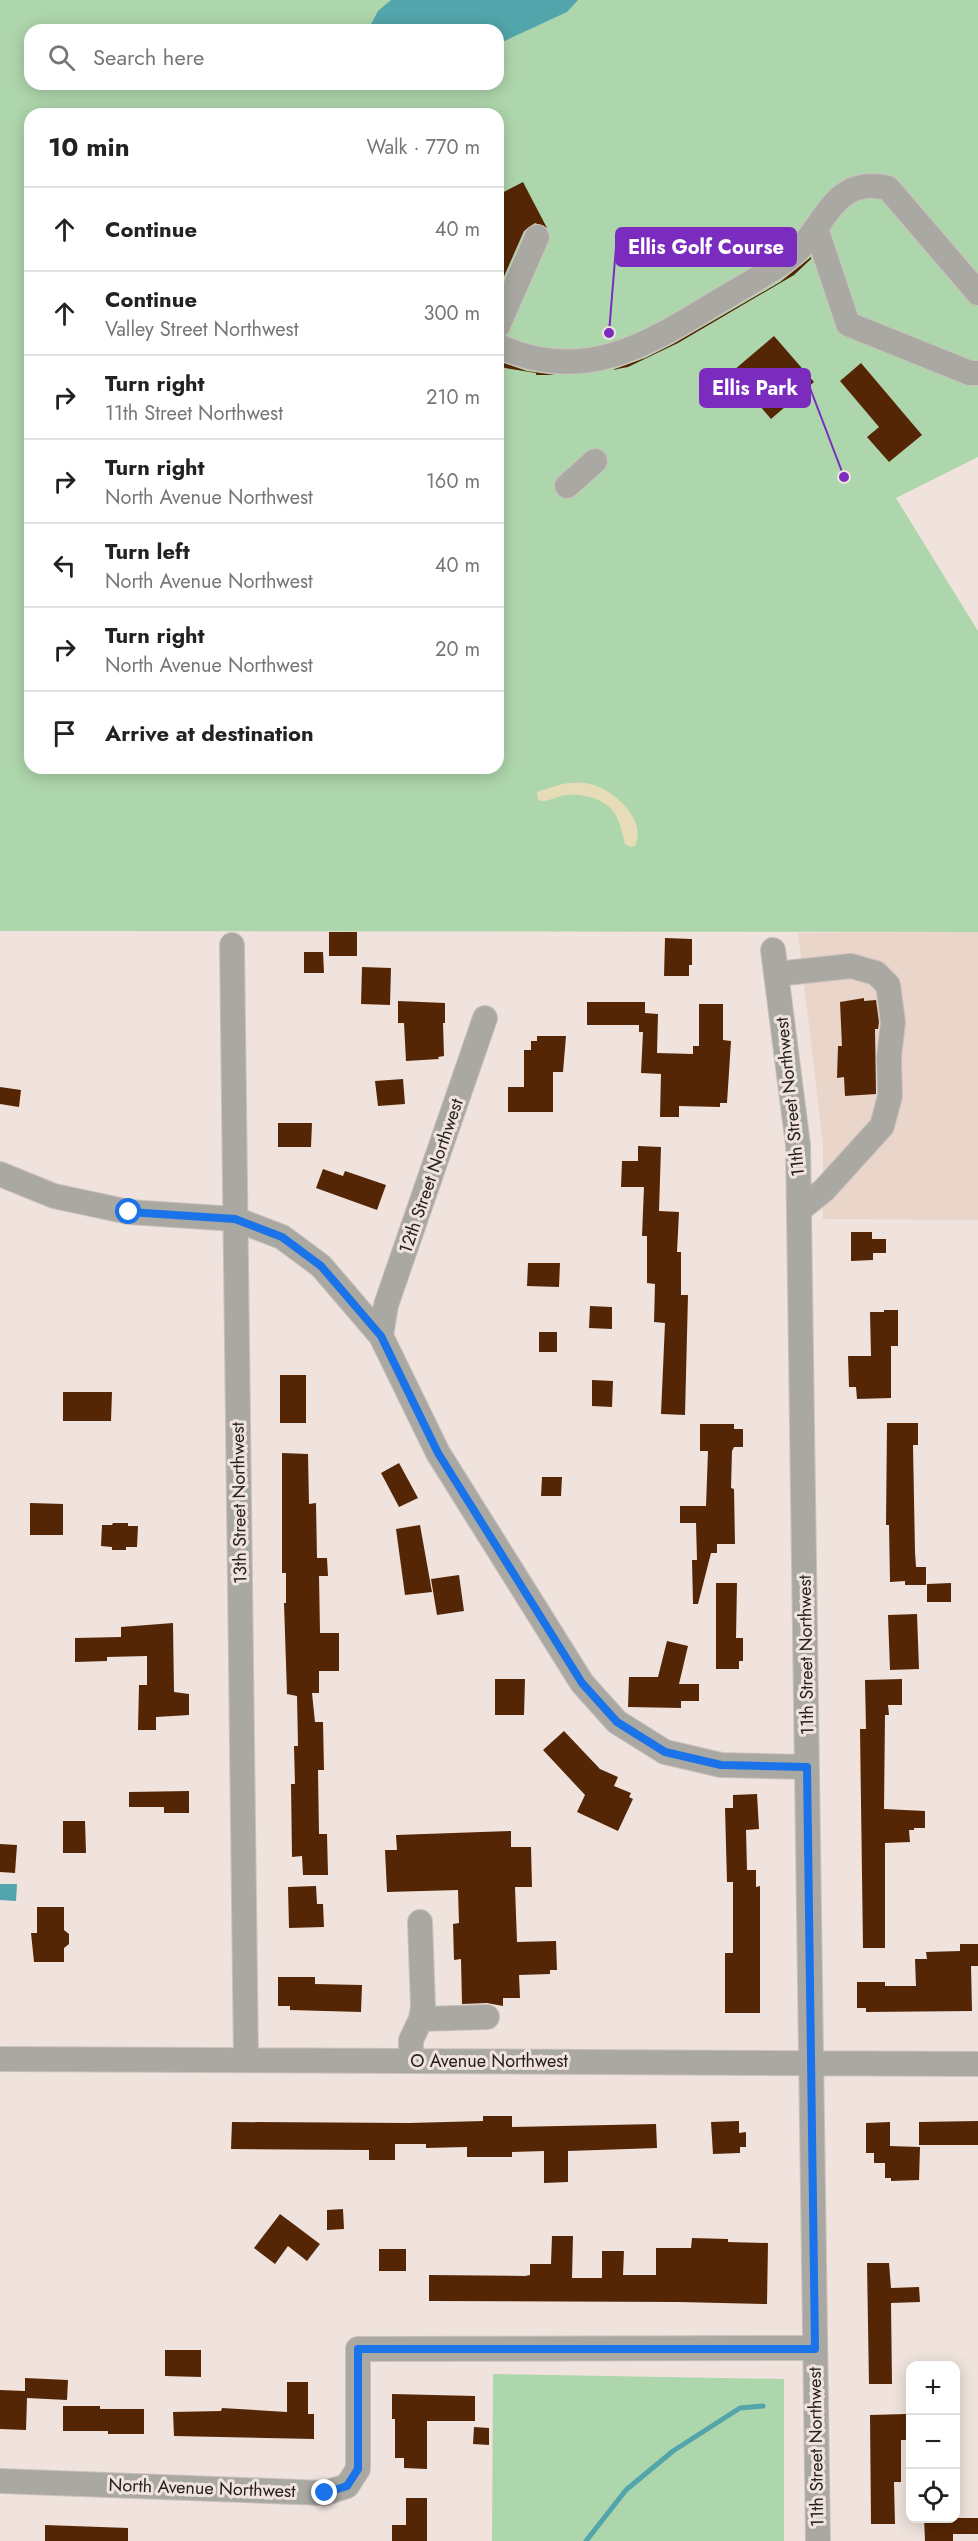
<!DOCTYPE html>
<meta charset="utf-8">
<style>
body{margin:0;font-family:Jost,sans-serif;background:#f2f2f2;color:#222}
.controls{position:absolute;right:18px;bottom:18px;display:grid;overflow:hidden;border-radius:12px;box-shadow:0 3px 15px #0003}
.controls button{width:54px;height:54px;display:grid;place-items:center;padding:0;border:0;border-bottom:2px solid #e0e0e0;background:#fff;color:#222;font:30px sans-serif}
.stop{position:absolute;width:18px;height:18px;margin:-14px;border:4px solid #1a73e8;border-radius:50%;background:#fff}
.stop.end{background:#1a73e8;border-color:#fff;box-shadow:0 2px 6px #0008}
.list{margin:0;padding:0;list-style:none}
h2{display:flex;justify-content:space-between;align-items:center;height:78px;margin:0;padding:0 24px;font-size:26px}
h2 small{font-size:20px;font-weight:400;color:#767676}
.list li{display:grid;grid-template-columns:39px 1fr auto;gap:18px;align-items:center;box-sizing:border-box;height:84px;padding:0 24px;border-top:2px solid #e0e0e0}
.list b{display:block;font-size:22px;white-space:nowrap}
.list p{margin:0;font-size:20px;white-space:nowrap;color:#767676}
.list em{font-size:20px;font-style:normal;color:#767676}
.icon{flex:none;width:33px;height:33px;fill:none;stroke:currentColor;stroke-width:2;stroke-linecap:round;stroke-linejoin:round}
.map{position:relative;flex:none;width:978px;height:2541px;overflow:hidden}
.search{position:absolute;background:#fff;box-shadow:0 3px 15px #0003;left:24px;top:24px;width:480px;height:66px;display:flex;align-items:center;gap:15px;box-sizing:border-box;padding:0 21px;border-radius:18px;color:#767676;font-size:22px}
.panel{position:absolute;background:#fff;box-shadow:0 3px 15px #0003;left:24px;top:108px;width:480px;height:666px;border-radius:18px}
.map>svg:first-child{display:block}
</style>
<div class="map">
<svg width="978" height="2541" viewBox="0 0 978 2541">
<rect width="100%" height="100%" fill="#f0e3dd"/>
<path fill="#e9d5ca" d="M978,932V1220L823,1219V1144L798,933Z"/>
<path fill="#aed6ac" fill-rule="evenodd" d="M0,0H978V457L896,498L978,631V932L0,931ZM30,30H498V84H30ZM30,114H498V768H30Z
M493,2374L784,2379V2541H492Z"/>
<path fill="#e6ddb8" d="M562,784C571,783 581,782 590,784C614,789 648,821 635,846L631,847L625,844C622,833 620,821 614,812C603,797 578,792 561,796C553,798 546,803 538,800L537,792Z"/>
<path fill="#51a5ab" d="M391,0H578L567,12L498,44V30H368L378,11Z
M0,1884H17L16,1901L0,1900Z"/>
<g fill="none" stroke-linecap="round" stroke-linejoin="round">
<path stroke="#51a5ab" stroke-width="5" d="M586,2541L626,2490L673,2451L740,2408L763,2406"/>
</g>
<path fill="#552605" d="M523,182L547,228L535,223L524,231L498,290V195Z
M811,257V259L794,275L678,343L628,367L612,370L645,358L673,344L780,282Z
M774,336L814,382L771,419L759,405L761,402L734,370Z
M498,361L527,371L555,375H536V373L505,368L498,365Z
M861,363L922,435L889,462L867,437L879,427L840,381Z
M329,932H357V956H329Z
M665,938L692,939V965H689V976H664Z
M304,952H323L324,973H304Z
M362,967L391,968L390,1005L361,1004Z
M864,998V1001L876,1000L879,1022L878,1029H875L876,1094L845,1096L844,1077L837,1078L838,1046H842L840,1002Z
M398,1001L445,1003V1023H443L444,1056L438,1057L439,1059L406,1061L404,1023H398Z
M587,1002H645V1013L658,1014L657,1053L693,1054V1046H699V1004H723V1040L731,1041L727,1103H720V1107L679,1106V1117H660L661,1074L641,1073L643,1032H639V1025H587Z
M537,1036H566L563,1072H553V1112H508V1087H524V1050H531V1041H537Z
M403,1079L405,1104L378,1106L375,1081Z
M0,1087L21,1090L19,1107L0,1104Z
M278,1123H312L311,1147H278Z
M638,1146L661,1147L659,1211L679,1212L677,1252H681V1295H688L685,1415L661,1414L665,1323L654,1322L655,1284L647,1283V1236H642L644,1187H621L622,1161H638Z
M323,1169L343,1176L345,1171L386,1185L377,1210L316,1188Z
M851,1232H872V1239H886V1253H873V1260L851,1261Z
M528,1263H560L559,1287L527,1286Z
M590,1306L612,1307V1329L589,1328Z
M884,1310H898V1346H891V1398L857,1399L856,1387H849L848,1356H871L870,1312H884Z
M539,1332H557V1352H539Z
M280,1375H306V1423H280Z
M592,1380L613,1381L612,1407L592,1406Z
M63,1392H112L111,1421H63Z
M887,1423H918V1445H913L915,1552L916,1567H926V1585H905V1581L890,1582L889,1525H886Z
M700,1424H734V1429H743V1447H734L732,1451L731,1488L734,1489L735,1544H717V1553H711L698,1604H693L692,1560H697L696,1523H680V1506H706L708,1451H700Z
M282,1453L308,1454L309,1504L316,1503L317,1558H327L328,1576H319L320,1633H339V1671H319V1693H312L315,1722H323L324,1770H318L319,1834H327L328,1875H303L302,1856L292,1857L291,1784H295L294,1746H298L297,1696L287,1694L284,1603H286V1573H282Z
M399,1463L418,1498L399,1507L381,1473Z
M542,1477H562L561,1496H541Z
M30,1503L63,1504V1535H30Z
M113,1523H128V1526H138L137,1547H126V1550H112V1547L101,1546L102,1525H112Z
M420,1525L432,1592L405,1595L396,1529Z
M459,1575L464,1611L437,1615L431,1579Z
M716,1583H737L736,1638H743V1661H739V1669H716Z
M951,1583V1602H927V1584Z
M917,1614L919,1669L890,1670L888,1615Z
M173,1623L174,1692L189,1694V1715L156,1717V1730H138L139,1685H147V1656L107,1657V1661L75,1662V1638L121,1637V1627Z
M667,1641L688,1646L679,1684H699V1701H681V1708L628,1707L629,1677H658Z
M495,1679H525L524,1715H495Z
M902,1679V1705H888L889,1715H885L884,1809L925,1811V1828H914V1830H909L910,1842L885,1843V1948H863L860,1729H866L865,1680Z
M564,1731L600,1769L618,1777L614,1786L631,1793L629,1797L633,1799L618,1831L577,1812L585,1795L543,1750Z
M189,1791V1813H164V1807H129V1792Z
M757,1794L759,1829L746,1830L747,1870H756V1887L760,1886V2013H725V1953H733V1882H727L725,1808H733V1795Z
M63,1821H85L86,1853H63Z
M511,1831V1847H531L532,1887H515L517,1942L556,1941L557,1970H550V1974L519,1975L520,1998H503V2006L487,2003L462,2004L461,1959L454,1960L453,1924L459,1923L458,1890L387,1892L385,1850H397L396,1835Z
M0,1844L17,1845L15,1873L0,1872Z
M316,1886L317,1904H323L324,1927L289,1928L288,1887Z
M37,1907H64V1930L69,1934V1944L64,1948V1962H34L31,1933H37Z
M960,1944H978V1966H971L972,2011L866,2012V2008H857V1982H885V1986H916L915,1959H927L926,1952L960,1951Z
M278,1977H315V1984L362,1985L361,2012L290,2010V2006H278Z
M483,2116H512V2127L656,2124L657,2148L568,2151V2182L544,2183V2151L512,2152V2157H467V2147L426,2148V2144H395V2160H369V2150L231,2149L232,2122L409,2123L483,2121Z
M739,2121V2133L746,2132V2147H740V2153L713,2154L711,2122Z
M978,2121V2145H919V2122Z
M890,2122V2146L920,2147L919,2180L891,2181V2178H885V2163H874V2153H866V2123Z
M343,2209L344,2229L327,2230V2210Z
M280,2214L320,2244L307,2261L288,2246L275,2264L254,2248Z
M552,2236H573L572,2278H602V2251H624L623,2275H656V2248H691L692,2238L728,2239V2242L768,2243L767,2304L679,2302L429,2301V2275L525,2276L530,2275V2264H551Z
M379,2249H406V2271H379Z
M867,2263H889L891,2288L919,2287L920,2302L891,2303L892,2384H869Z
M165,2350H201V2377L165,2376Z
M25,2378L68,2380L67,2400L27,2398L26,2430L0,2429V2390L25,2391Z
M287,2382H308V2414H314V2439L174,2436L173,2412L221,2411L222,2408L287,2412Z
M392,2394L475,2396V2421H427V2469L404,2468V2458H395V2419H392Z
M63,2406H100V2409H144V2434H108V2431H63Z
M906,2414V2440H901V2482H894L895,2524H871L870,2415Z
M474,2427L489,2428V2445L473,2444Z
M406,2498H427V2541H392V2525H406Z
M924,2518H978V2534H953V2541H925Z
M45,2525L128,2528V2541H45Z"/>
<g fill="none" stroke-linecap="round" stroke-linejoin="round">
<defs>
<path id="minor" d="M816,228L848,324L970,373H978
M498,326L537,237
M498,346C584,385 647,345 719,301C742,287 767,274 789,258C827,229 830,175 888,188L978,293
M567,486L595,461
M232,945L246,2060
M773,950L798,1145L818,2541
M776,974L851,966L876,973L888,985L893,1022L889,1057L890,1096L882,1126L824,1190L799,1210
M0,1174L54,1196L129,1212L235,1219L282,1237L321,1266L381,1336L438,1453L582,1683L617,1722L665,1752L721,1765L807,1767
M381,1336L386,1305L485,1018
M421,2019L487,2017
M0,2059L978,2064
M411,2061V2040L421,2019L423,2007L420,1922
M0,2481L325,2493L347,2486L358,2469V2349L815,2348"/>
</defs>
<use href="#minor" stroke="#ccc0bb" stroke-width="26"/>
<use href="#minor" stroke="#aaa8a3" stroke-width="24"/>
</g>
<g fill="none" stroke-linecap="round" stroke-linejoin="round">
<path stroke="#1a73e8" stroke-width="8" d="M129,1212L235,1219L282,1237L321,1266L381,1336L438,1453L582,1683L617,1722L665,1752L721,1765L807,1767L815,2349H358V2469L347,2486L325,2493"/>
</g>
<g text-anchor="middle" stroke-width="6" stroke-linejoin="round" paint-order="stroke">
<g font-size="18" fill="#26211f" stroke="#f0e3dd">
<text transform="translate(790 1097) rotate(-96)" y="6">11th Street Northwest</text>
<text transform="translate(431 1176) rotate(-71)" y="6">12th Street Northwest</text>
<text transform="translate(239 1503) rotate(-91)" y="6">13th Street Northwest</text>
<text transform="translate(806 1655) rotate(-91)" y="6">11th Street Northwest</text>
<text x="489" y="2067">O Avenue Northwest</text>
<text transform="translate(816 2447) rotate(-91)" y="6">11th Street Northwest</text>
<text transform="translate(202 2488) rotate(2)" y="6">North Avenue Northwest</text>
</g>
</g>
<path fill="none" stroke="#7b2cbf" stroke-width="2" d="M609 333L616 247M844 477L810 388"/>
<g fill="#7b2cbf" stroke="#f0e3dd" stroke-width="2">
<circle cx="609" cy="333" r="6"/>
<circle cx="844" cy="477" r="6"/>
</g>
<g fill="#7b2cbf" stroke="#7b2cbf" stroke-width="2">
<rect x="616" y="228" width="180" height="38" rx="6"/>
<rect x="700" y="369" width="110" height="38" rx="6"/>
</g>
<g font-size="20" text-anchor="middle" font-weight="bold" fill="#fff">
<text x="706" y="254">Ellis Golf Course</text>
<text x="755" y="395">Ellis Park</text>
</g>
</svg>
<div class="controls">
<button>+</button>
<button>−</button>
<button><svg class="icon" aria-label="locate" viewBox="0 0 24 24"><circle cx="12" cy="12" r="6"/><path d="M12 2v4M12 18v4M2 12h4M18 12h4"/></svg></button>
</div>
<div class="stop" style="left:129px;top:1212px"></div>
<div class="stop end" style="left:325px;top:2493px"></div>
<div class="search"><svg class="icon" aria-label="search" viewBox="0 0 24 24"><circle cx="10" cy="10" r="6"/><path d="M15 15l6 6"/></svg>Search here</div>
<section class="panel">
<h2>10 min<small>Walk · 770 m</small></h2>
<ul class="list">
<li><svg class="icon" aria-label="ahead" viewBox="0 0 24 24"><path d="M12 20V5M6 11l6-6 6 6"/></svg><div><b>Continue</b></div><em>40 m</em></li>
<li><svg class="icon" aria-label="ahead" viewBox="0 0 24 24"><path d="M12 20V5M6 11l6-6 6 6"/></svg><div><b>Continue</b><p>Valley Street Northwest</p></div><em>300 m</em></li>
<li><svg class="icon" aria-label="right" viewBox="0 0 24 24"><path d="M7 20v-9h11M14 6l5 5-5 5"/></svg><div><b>Turn right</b><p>11th Street Northwest</p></div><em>210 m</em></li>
<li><svg class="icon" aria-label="right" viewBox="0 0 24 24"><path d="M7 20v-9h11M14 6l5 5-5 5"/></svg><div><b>Turn right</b><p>North Avenue Northwest</p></div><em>160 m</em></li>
<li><svg class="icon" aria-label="left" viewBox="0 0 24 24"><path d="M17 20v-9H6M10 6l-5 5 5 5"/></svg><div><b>Turn left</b><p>North Avenue Northwest</p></div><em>40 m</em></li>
<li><svg class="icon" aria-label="right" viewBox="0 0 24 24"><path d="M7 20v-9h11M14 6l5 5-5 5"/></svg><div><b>Turn right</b><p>North Avenue Northwest</p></div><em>20 m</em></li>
<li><svg class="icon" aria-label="arrive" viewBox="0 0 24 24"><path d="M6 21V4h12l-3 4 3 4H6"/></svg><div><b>Arrive at destination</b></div></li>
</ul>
</section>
</div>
